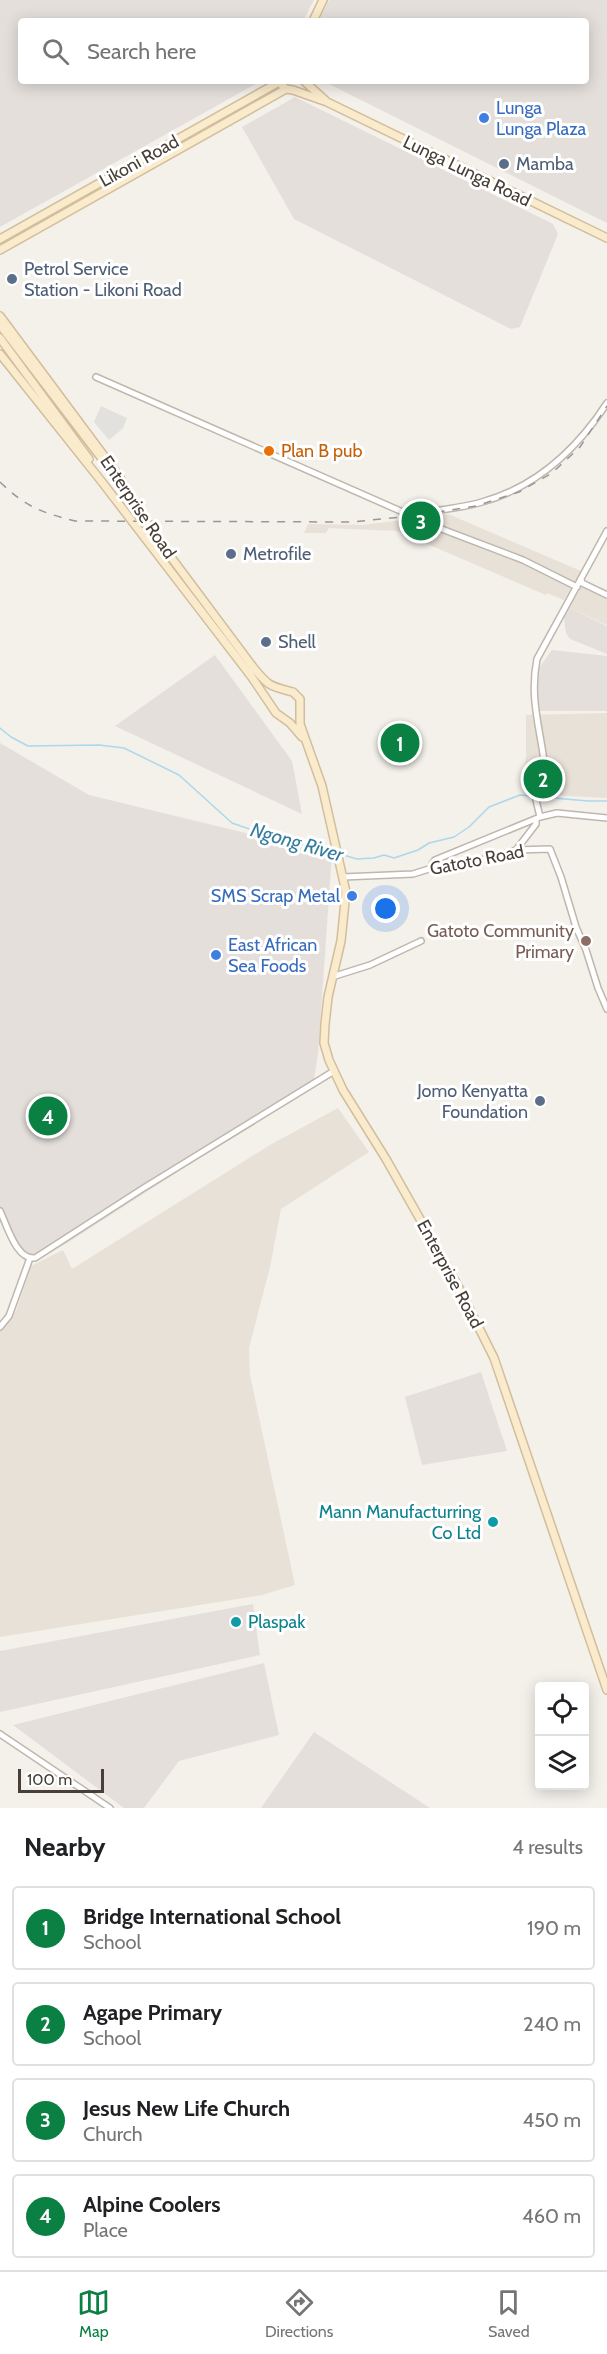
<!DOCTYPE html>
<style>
body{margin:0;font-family:Cabin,sans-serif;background:#f2f2f2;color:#202124}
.controls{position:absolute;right:18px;bottom:18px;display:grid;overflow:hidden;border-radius:6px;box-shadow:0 3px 15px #0003}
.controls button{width:54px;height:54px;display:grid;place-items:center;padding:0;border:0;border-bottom:2px solid #e0e0e0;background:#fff;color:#202124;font:30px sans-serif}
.scale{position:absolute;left:18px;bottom:15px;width:86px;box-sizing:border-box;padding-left:6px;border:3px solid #484038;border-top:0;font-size:16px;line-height:21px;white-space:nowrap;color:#484038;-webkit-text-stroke:4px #fff;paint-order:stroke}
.you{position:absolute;left:386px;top:909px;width:21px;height:21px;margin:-15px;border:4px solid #fff;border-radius:50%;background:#1a73e8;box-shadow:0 0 0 9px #1a73e833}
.badge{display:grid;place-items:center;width:39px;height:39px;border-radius:50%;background:#0b8043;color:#fff;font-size:20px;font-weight:700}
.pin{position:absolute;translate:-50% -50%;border:3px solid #fff;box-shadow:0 2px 6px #0006}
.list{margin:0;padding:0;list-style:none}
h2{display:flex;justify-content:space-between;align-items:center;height:78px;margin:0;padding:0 24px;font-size:26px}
h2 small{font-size:20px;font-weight:400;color:#757577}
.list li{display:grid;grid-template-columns:39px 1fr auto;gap:18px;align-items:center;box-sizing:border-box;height:84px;margin:0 12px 12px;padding:0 12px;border:2px solid #e0e0e0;border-radius:6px}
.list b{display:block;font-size:22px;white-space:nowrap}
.list p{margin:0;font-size:20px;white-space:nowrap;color:#757577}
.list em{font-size:20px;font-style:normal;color:#757577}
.icon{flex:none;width:33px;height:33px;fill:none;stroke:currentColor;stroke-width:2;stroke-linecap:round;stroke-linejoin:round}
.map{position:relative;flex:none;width:607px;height:1808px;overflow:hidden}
.search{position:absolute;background:#fff;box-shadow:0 3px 15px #0003;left:18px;right:18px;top:18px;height:66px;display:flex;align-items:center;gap:15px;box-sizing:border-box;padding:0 21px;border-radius:6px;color:#757577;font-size:22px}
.sheet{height:462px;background:#fff}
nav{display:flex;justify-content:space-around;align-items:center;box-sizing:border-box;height:84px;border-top:2px solid #e0e0e0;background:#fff;font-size:16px;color:#757577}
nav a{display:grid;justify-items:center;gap:3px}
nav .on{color:#0b8043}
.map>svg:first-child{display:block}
</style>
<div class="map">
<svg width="607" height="1808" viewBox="0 0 607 1808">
<rect width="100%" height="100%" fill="#f4f0ea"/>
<path fill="#e8e1d8" d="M448,514L581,571L564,600L547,593L546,595L397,531L329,528L326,533H304L308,524L363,525Z
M583,584L607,596V625L569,608Z
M607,713V798L530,794L523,783L526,756V715Z
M338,1108L369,1152L281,1209L270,1267L249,1348L250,1375L295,1585L262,1595L0,1637V1331L16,1311L31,1266L63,1250L72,1269L270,1145Z"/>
<path fill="#e4dfdb" d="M0,0H314L303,21H21V81H261L0,227Z
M329,0H607V223L323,81H586V21H319Z
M295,97L553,224L558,234L520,327L511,329L294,219L242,127Z
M569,608L607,626V654L570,639L566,633L564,618Z
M552,650L607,656V711H536L539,668Z
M215,655L292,761L302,814L115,726Z
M0,743L89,795L332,854L318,1054L313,1085L67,1243L37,1260L23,1254L0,1212Z
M481,1372L507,1451L422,1465L405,1397Z
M253,1604L260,1655L0,1712V1651Z
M264,1663L279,1735L179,1761L144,1808H124L13,1725Z
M314,1732L430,1808H261Z"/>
<path fill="#e3e1de" d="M101,406L127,418L123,428L109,440L94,422Z"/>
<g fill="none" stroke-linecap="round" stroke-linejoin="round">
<path stroke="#abd8ec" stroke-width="1.5" d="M0,728L11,737L28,746L99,745L124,748L179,775L232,823L279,839L335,853
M340,854L357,859L374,858L384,855L394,858L418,850L429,843L454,837L469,827L489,807L520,795L588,801H607"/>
<defs>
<path id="street" d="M96,377L439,528L523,560L577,587
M408,514C432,511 458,509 482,502C536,487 577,449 607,403
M581,579L582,583L607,595
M534,789L545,785L546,781C544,738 528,704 537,659L607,531
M536,800L540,817
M516,850L536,824V819
M432,868V864L435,860L540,817L557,813L607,818
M343,877L413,874L432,868L492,858L516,850L550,849L561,877L576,927L586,950L598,988L607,1009
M335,976L370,965L421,941
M0,1211C7,1225 16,1260 35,1258L142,1189L334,1071
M0,1327L9,1316L30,1258
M0,1734L110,1808"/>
<path id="secondary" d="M313,21L323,0
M278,81L286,89L293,90L327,102L607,238
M304,81L325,100
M0,239L279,82
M0,250L286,89
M0,316L119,476L144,521L253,667C269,687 270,686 293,692L300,699V724L322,786L346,892L341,941L328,997L325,1024L324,1043L329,1060L343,1090L386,1159L459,1288L494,1358L607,1690
M0,325L106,464
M0,338L89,459
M0,354L102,482L251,676L276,713L290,723L302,737"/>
</defs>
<use href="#street" stroke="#bfb7ad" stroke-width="8"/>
<use href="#secondary" stroke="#d1be9c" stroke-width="10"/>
<use href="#street" stroke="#fff" stroke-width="5"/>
<use href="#secondary" stroke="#fbebcd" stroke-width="7"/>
<path stroke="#989898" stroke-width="1.5" stroke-dasharray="8 8" stroke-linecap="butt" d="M0,482C26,507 40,512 75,521L351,522L413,516L476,506L519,492L552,473L580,447L607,406"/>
</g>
<g fill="#3f7fe0" stroke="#fff" stroke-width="2">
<circle cx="484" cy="118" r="6"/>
<circle cx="352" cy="896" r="6"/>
<circle cx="216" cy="955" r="6"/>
</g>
<g fill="#5c6f8a" stroke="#fff" stroke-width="2">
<circle cx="504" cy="164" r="6"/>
<circle cx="12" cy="279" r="6"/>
<circle cx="231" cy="554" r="6"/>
<circle cx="266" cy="642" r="6"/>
<circle cx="540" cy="1101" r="6"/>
</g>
<circle fill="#e8710a" stroke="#fff" stroke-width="2" cx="269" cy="451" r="6"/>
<circle fill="#8d6e63" stroke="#fff" stroke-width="2" cx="586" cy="941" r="6"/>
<g fill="#0f9aa8" stroke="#fff" stroke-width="2">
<circle cx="493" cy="1522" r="6"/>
<circle cx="236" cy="1622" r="6"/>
</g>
<g text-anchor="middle" stroke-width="6" stroke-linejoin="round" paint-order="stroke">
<g font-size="18" fill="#366cbe" stroke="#fff" text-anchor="start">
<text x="496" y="114">Lunga<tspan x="496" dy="21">Lunga Plaza</tspan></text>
<text x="340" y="902" text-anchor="end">SMS Scrap Metal</text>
<text x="228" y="951">East African<tspan x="228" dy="21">Sea Foods</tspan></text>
</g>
<g font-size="18" fill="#484038" stroke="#fff">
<text transform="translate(139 161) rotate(-29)" y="6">Likoni Road</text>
<text transform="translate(467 171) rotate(26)" y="6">Lunga Lunga Road</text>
<text transform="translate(138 507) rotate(56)" y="6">Enterprise Road</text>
<text transform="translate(477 860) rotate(-11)" y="6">Gatoto Road</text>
<text transform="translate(450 1274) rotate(62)" y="6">Enterprise Road</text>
</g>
<g font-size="18" fill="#4e5e75" stroke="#fff" text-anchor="start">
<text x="516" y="170">Mamba</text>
<text x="24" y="275">Petrol Service<tspan x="24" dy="21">Station - Likoni Road</tspan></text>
<text x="243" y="560">Metrofile</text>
<text x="278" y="648">Shell</text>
<text x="528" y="1097" text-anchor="end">Jomo Kenyatta<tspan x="528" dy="21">Foundation</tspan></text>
</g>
<g font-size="18" fill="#c56008" stroke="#fff" text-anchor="start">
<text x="281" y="457">Plan B pub</text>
</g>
<g font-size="18" fill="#785e54" stroke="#fff" text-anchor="end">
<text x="574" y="937">Gatoto Community<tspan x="574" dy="21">Primary</tspan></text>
</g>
<g font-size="18" fill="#0d838f" stroke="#fff" text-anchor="end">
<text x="481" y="1518">Mann Manufacturring<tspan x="481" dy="21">Co Ltd</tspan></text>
<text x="248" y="1628" text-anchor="start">Plaspak</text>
</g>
<g font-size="20" font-style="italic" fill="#337c9e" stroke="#fff">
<text transform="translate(297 842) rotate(16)" y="7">Ngong River</text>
</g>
</g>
</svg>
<div class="controls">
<button><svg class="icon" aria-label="locate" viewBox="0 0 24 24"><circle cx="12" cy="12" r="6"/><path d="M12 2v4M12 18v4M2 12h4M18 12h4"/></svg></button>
<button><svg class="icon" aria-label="layers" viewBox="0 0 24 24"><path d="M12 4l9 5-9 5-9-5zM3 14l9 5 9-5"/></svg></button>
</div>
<div class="scale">100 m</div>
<div class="you"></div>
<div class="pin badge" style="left:400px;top:743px">1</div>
<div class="pin badge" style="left:543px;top:779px">2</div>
<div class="pin badge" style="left:421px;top:521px">3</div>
<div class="pin badge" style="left:48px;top:1116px">4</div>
<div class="search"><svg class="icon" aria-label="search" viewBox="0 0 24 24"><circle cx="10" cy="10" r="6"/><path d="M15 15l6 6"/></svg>Search here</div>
</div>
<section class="sheet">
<h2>Nearby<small>4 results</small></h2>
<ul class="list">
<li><span class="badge">1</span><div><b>Bridge International School</b><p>School</p></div><em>190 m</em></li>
<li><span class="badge">2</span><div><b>Agape Primary</b><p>School</p></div><em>240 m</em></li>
<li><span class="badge">3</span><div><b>Jesus New Life Church</b><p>Church</p></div><em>450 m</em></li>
<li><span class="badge">4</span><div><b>Alpine Coolers</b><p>Place</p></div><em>460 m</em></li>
</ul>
</section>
<nav>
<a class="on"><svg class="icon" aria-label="map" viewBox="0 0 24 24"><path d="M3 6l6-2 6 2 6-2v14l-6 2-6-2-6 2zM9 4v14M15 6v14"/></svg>Map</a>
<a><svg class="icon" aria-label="directions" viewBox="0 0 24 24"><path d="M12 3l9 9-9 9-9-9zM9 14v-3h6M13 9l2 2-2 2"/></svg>Directions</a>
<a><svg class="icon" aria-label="saved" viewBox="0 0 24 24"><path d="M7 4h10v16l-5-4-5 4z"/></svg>Saved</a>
</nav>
